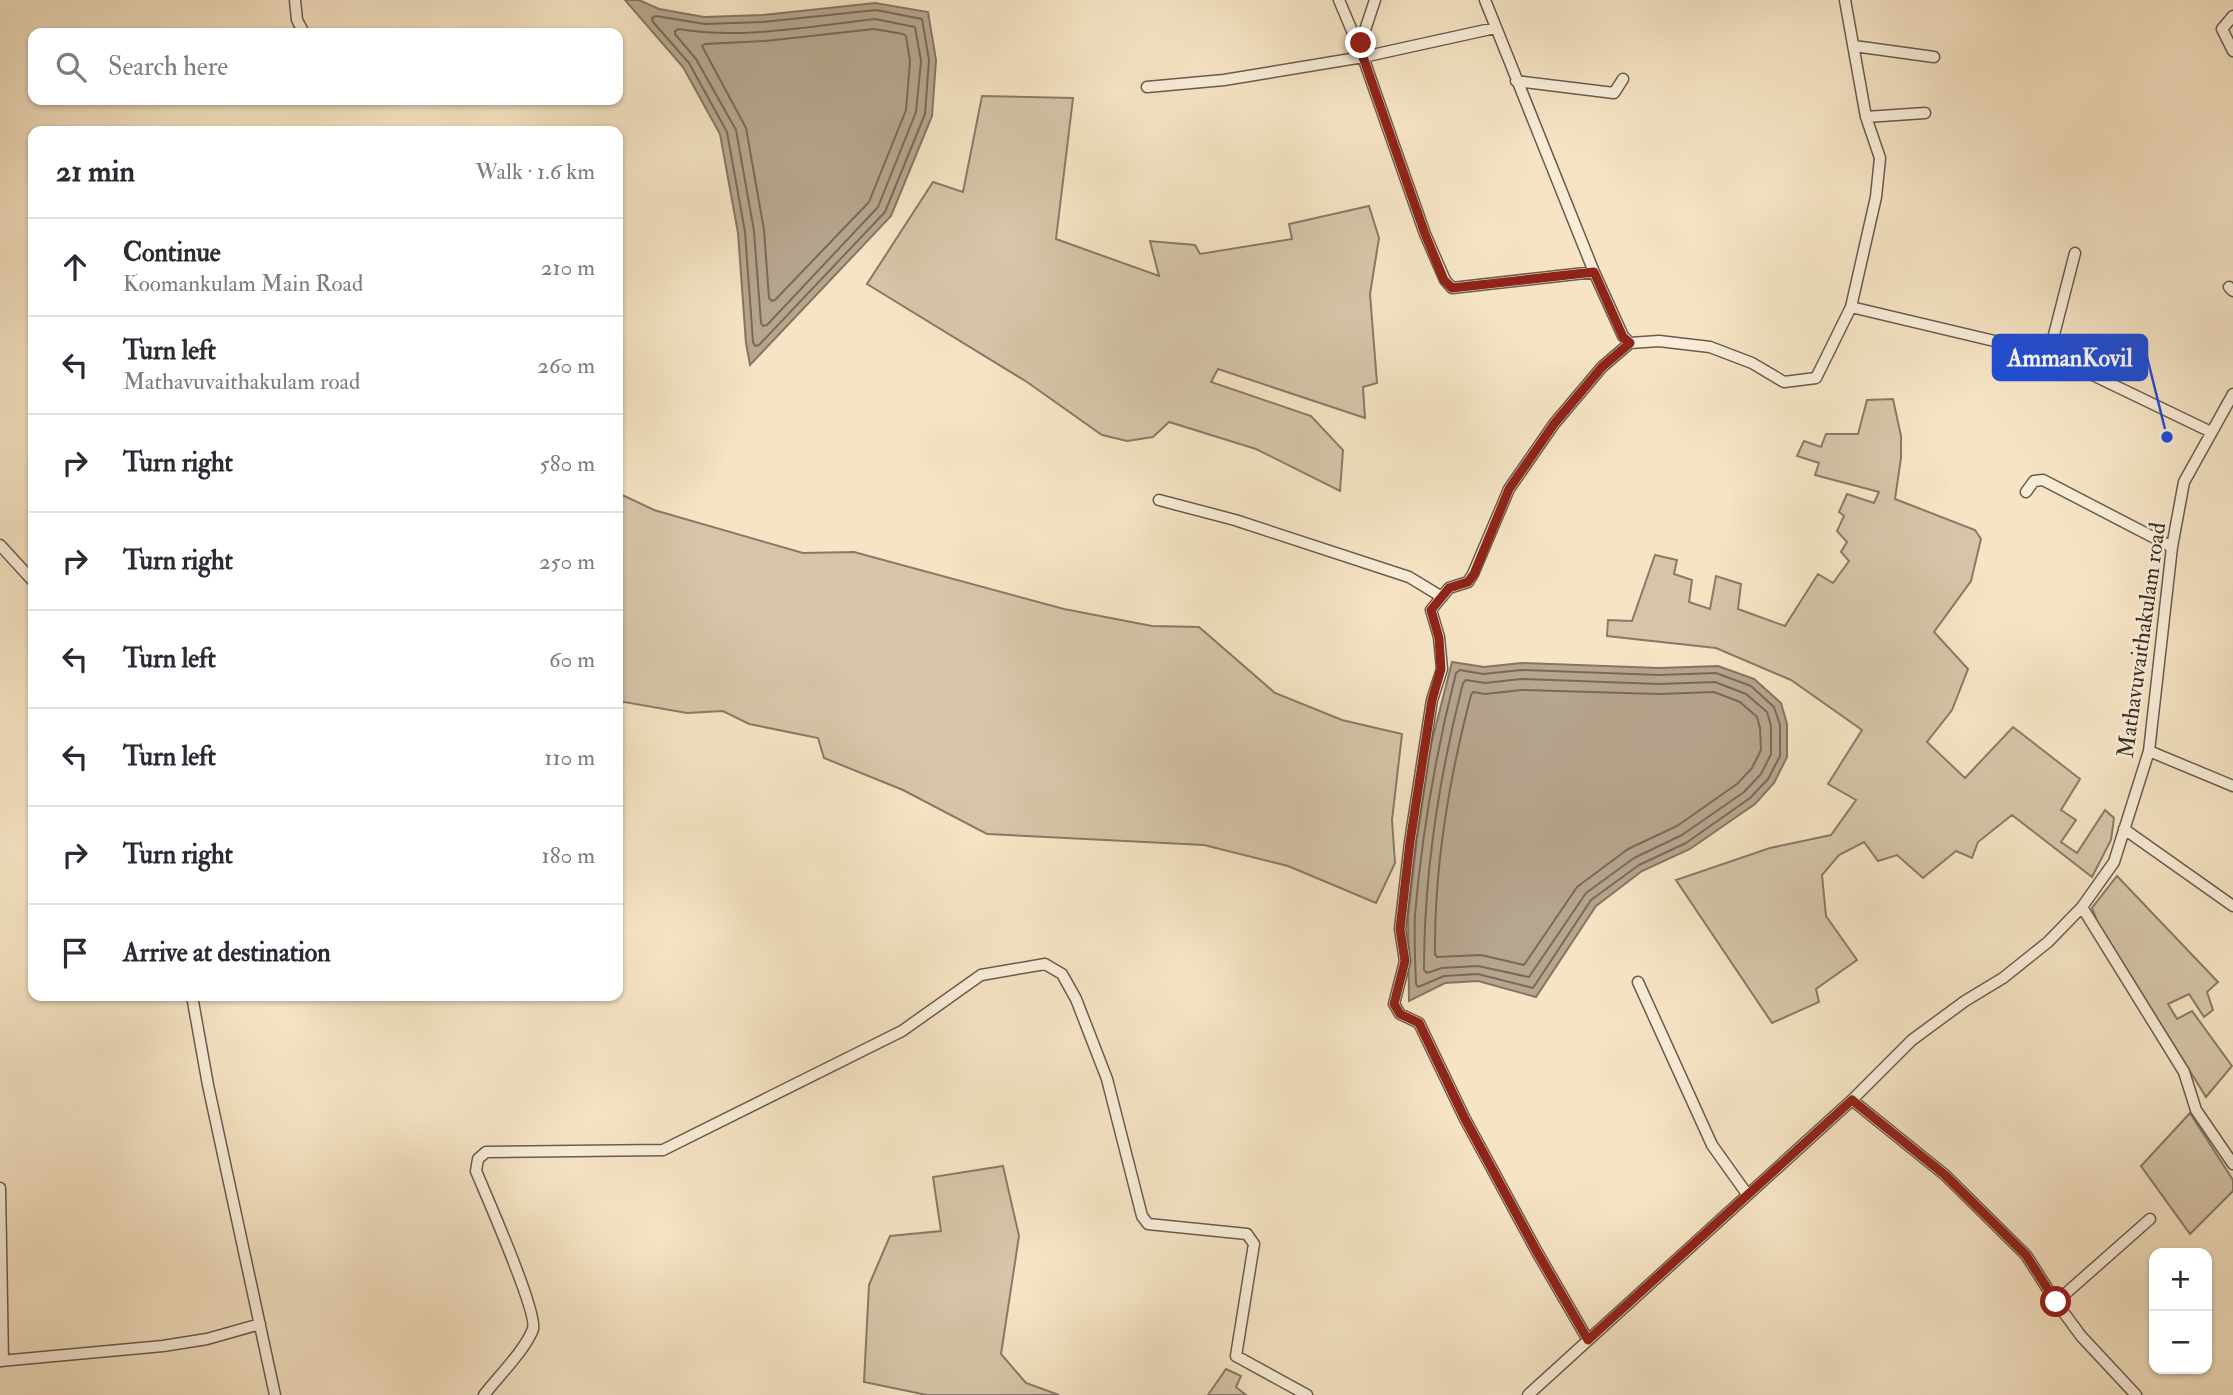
<!DOCTYPE html>
<meta charset="utf-8">
<style>
body{margin:0;font-family:"IM FELL Double Pica",serif;background:#f7f7f7;color:#2b2b33}
.controls{position:absolute;right:21px;bottom:21px;display:grid;overflow:hidden;border-radius:14px;box-shadow:0 2px 5px #0004}
.controls button{width:63px;height:63px;display:grid;place-items:center;padding:0;border:0;border-bottom:2px solid #e1e1e2;background:#fff;color:#2b2b33;font:35px sans-serif}
.stop{position:absolute;width:21px;height:21px;margin:-16px;border:5px solid #8f2418;border-radius:50%;background:#fff}
.stop.end{background:#8f2418;border-color:#fff;box-shadow:0 2px 7px #0008}
.list{margin:0;padding:0;list-style:none}
h2{display:flex;justify-content:space-between;align-items:center;height:91px;margin:0;padding:0 28px;font-size:30px}
h2 small{font-size:23px;font-weight:400;color:#7c7c81}
.list li{display:grid;grid-template-columns:46px 1fr auto;gap:21px;align-items:center;box-sizing:border-box;height:98px;padding:0 28px;border-top:2px solid #e1e1e2}
.list b{display:block;font-size:26px;white-space:nowrap}
.list p{margin:0;font-size:23px;white-space:nowrap;color:#7c7c81}
.list em{font-size:23px;font-style:normal;color:#7c7c81}
.icon{flex:none;width:38px;height:38px;fill:none;stroke:currentColor;stroke-width:2;stroke-linecap:round;stroke-linejoin:round}
.map{position:relative;flex:none;width:2233px;height:1395px;overflow:hidden}
.search{position:absolute;background:#fff;box-shadow:0 2px 5px #0004;left:28px;top:28px;width:595px;height:77px;display:flex;align-items:center;gap:18px;box-sizing:border-box;padding:0 24px;border-radius:14px;color:#7c7c81;font-size:26px}
.panel{position:absolute;background:#fff;box-shadow:0 2px 5px #0004;left:28px;top:126px;width:595px;height:875px;border-radius:14px}
.map>svg:first-child{display:block}
</style>
<div class="map">
<svg width="2233" height="1395" viewBox="0 0 2233 1395">
<rect width="100%" height="100%" fill="#f6e4c4"/>
<filter id="stains"><feTurbulence type="fractalNoise" baseFrequency=".00286" numOctaves="4"/><feColorMatrix values="0 0 0 0 .2 0 0 0 0 .09 0 0 0 0 .02 0 0 0 .5 -.17"/></filter>
<radialGradient id="worn" r=".72"><stop offset=".6" stop-color="#630" stop-opacity="0"/><stop offset="1" stop-color="#630" stop-opacity=".3"/></radialGradient>
<path fill="#d6c5a9" stroke="#887a68" stroke-width="2" d="M982,96L1073,98L1056,239L1159,276L1150,241L1195,245L1200,254L1292,239L1289,224L1369,206L1379,238L1370,294L1377,383L1363,387L1365,418L1218,369L1211,382L1311,416L1343,450L1340,491L1256,449L1169,422L1153,437L1127,441L1102,435L1027,382L867,284L933,182L963,192Z
M1893,399L1901,436V458L1895,499L1975,530L1981,539L1971,581L1934,632L1968,669L1952,710L1927,742L1965,778L2013,727L2080,779L2061,810L2076,820L2061,842L2077,853L2105,810L2114,818L2111,840L2092,877L2012,815L1978,842L1972,858L1956,851L1923,878L1897,855L1878,861L1864,842L1839,855L1822,875L1826,916L1857,960L1816,989L1819,1002L1772,1023L1676,880L1770,848L1831,835L1856,800L1828,784L1862,730L1791,680L1716,648L1607,636L1608,620L1632,621L1655,555L1677,560L1674,574L1692,580L1689,602L1710,609L1716,576L1741,584L1738,609L1785,626L1818,574L1833,583L1849,561L1841,552L1847,542L1837,531L1844,516L1839,512L1847,494L1874,503L1879,492L1815,475L1819,463L1797,456L1804,441L1821,447L1826,434H1858L1867,400Z
M618,493L654,510L803,553L854,552L1064,609L1152,626L1199,627L1275,693L1342,720L1402,734L1392,820L1395,863L1376,903L1288,866L1204,845L987,834L903,790L824,758L818,738L749,724L723,711L687,713L618,701Z
M2117,876L2218,982L2207,992L2213,1010L2204,1017L2189,994L2168,1004L2177,1019L2192,1011L2232,1066L2206,1097L2098,923L2092,908Z
M2190,1113L2233,1180V1191L2190,1234L2141,1166Z
M1003,1166L1019,1236L1001,1354L1026,1383L1059,1395H927L864,1382L869,1285L890,1236L941,1231L933,1177Z
M1226,1369L1241,1376L1236,1387L1246,1395H1208Z"/>
<path fill="#b6a68e" stroke="#847664" stroke-width="2" d="M625,0H639L659,9L704,17L763,15L875,3L928,12L936,60L932,116L891,216L750,365L746,343L738,233L720,134L683,67Z
M1452,662L1484,667L1521,663L1659,668L1718,666L1754,679L1781,703L1787,724V757L1774,783L1755,804L1690,849L1642,871L1596,906L1536,997L1478,981L1445,983L1409,1001L1408,917L1417,838L1431,745Z"/>
<g fill="none" stroke-linecap="round" stroke-linejoin="round">
<path stroke="#786a5a" stroke-width="2" d="M876,10L922,19L929,60L925,114L885,212L759,345L755,346L753,342L745,232L727,132L689,63L653,22L652,18L656,16L705,24L763,22Z
M875,19L915,27L921,61L916,112L878,207L767,325L763,326L761,323L754,231L736,130L696,59L675,34V31L679,29C740,40 813,26 875,19Z
M874,29L903,34L906,36L910,61L906,110L869,202L775,300L772,301L769,298L764,230L746,128L702,46L705,44L765,41Z
M1521,670L1659,675L1716,673L1751,686L1774,707L1780,725V756L1768,779L1750,798L1686,843L1639,865L1591,900L1533,988L1478,974L1444,976L1418,987L1416,984C1415,961 1414,937 1415,915C1422,833 1436,752 1456,673L1460,670L1483,674Z
M1521,679L1659,684L1715,682L1746,694L1767,712L1771,726V754L1761,774L1744,792L1682,835L1634,858L1586,893L1529,977L1478,966L1442,968L1427,973L1424,970C1424,873 1439,777 1463,683L1466,680L1485,683Z
M1522,690L1659,694L1714,692L1740,702L1757,717L1760,728L1761,750L1752,768L1737,784L1677,826L1628,849L1577,887L1524,965L1481,955L1437,957L1435,954C1434,868 1449,779 1471,695L1473,692L1485,694Z"/>
<defs>
<path id="minor" d="M295,0L297,20L304,33
M1339,0L1363,57L1495,28
M1375,0L1361,42L1363,57L1425,234L1445,280L1452,288L1594,272
M1485,0L1594,272L1623,336L1630,343L1659,341L1710,347L1752,363L1784,382L1816,378L1851,307
M1845,0L1866,117L1880,158L1876,197L1851,307L2049,354L2211,432
M2233,16L2222,29L2233,51
M1854,46L1934,57
M1516,81L1614,93L1623,79
M1147,87L1224,80L1363,57
M1866,117L1925,113
M2229,287L2233,291
M2049,354L2075,253
M2026,492L2034,481L2043,480L2172,547
M1159,500L1235,520L1409,577L1442,597
M0,545L33,581
M2149,751L2233,786
M2124,829L2233,906
M2082,907L2184,1072L2196,1110L2233,1164
M1638,982L1712,1145L1747,1194
M192,996L208,1085L275,1395
M1852,1100L1945,1175L2026,1255L2056,1302L2081,1336L2136,1395
M0,1188L3,1361
M2056,1302L2150,1219
M1588,1340L1537,1252L1465,1119L1419,1023L1400,1014L1394,1004L1405,961L1400,929L1410,842L1432,700L1442,669L1439,637L1431,610L1449,588L1468,582L1473,574L1509,489L1554,424L1602,367L1630,343
M0,1361L163,1346L207,1339L260,1324
M484,1395C497,1378 526,1349 533,1329C538,1313 486,1195 476,1171L478,1159L486,1152L663,1150L902,1031L981,975L1045,964L1062,974L1076,999L1107,1079L1142,1216L1148,1224L1247,1234L1254,1244L1236,1356L1307,1395
M1528,1395L1852,1100L1912,1040L1965,1001L2003,978L2048,942L2082,907L2114,862L2149,751L2172,547L2184,482L2233,394"/>
</defs>
<use href="#minor" stroke="#695c4e" stroke-width="13"/>
<use href="#minor" stroke="#f9edd9" stroke-width="10"/>
</g>
<g fill="none" stroke-linecap="round" stroke-linejoin="round">
<path stroke="#8f2418" stroke-width="9" d="M1361,43L1363,57L1425,234L1444,280L1452,288L1594,272L1623,337L1630,343L1602,367L1554,424L1509,489L1474,574L1468,582L1449,588L1431,610L1439,638L1441,669L1432,700L1410,842L1400,929L1405,961L1394,1004L1400,1014L1419,1023L1465,1119L1537,1252L1588,1340L1852,1100L1945,1175L2026,1255L2056,1302"/>
</g>
<g text-anchor="middle" stroke-width="5" stroke-linejoin="round" paint-order="stroke">
<g font-size="23" fill="#3a2f26" stroke="#f9edd9">
<text transform="translate(2141 640) rotate(-82)" y="8">Mathavuvaithakulam road</text>
</g>
</g>
<path fill="none" stroke="#1d4ed8" stroke-width="2.5" d="M2167 437L2147 357"/>
<circle fill="#1d4ed8" stroke="#f9edd9" stroke-width="2.5" cx="2167" cy="437" r="7"/>
<rect fill="#1d4ed8" stroke="#1d4ed8" stroke-width="2.5" x="1993" y="335" width="154" height="45" rx="7"/>
<g font-size="24" text-anchor="middle" font-weight="bold" fill="#fff">
<text x="2070" y="366">AmmanKovil</text>
</g>
<rect width="100%" height="100%" filter="url(#stains)"/>
<rect width="100%" height="100%" fill="url(#worn)"/>
</svg>
<div class="controls">
<button>+</button>
<button>−</button>
</div>
<div class="stop" style="left:2056px;top:1302px"></div>
<div class="stop end" style="left:1361px;top:43px"></div>
<div class="search"><svg class="icon" aria-label="search" viewBox="0 0 24 24"><circle cx="10" cy="10" r="6"/><path d="M15 15l6 6"/></svg>Search here</div>
<section class="panel">
<h2>21 min<small>Walk · 1.6 km</small></h2>
<ul class="list">
<li><svg class="icon" aria-label="ahead" viewBox="0 0 24 24"><path d="M12 20V5M6 11l6-6 6 6"/></svg><div><b>Continue</b><p>Koomankulam Main Road</p></div><em>210 m</em></li>
<li><svg class="icon" aria-label="left" viewBox="0 0 24 24"><path d="M17 20v-9H6M10 6l-5 5 5 5"/></svg><div><b>Turn left</b><p>Mathavuvaithakulam road</p></div><em>260 m</em></li>
<li><svg class="icon" aria-label="right" viewBox="0 0 24 24"><path d="M7 20v-9h11M14 6l5 5-5 5"/></svg><div><b>Turn right</b></div><em>580 m</em></li>
<li><svg class="icon" aria-label="right" viewBox="0 0 24 24"><path d="M7 20v-9h11M14 6l5 5-5 5"/></svg><div><b>Turn right</b></div><em>250 m</em></li>
<li><svg class="icon" aria-label="left" viewBox="0 0 24 24"><path d="M17 20v-9H6M10 6l-5 5 5 5"/></svg><div><b>Turn left</b></div><em>60 m</em></li>
<li><svg class="icon" aria-label="left" viewBox="0 0 24 24"><path d="M17 20v-9H6M10 6l-5 5 5 5"/></svg><div><b>Turn left</b></div><em>110 m</em></li>
<li><svg class="icon" aria-label="right" viewBox="0 0 24 24"><path d="M7 20v-9h11M14 6l5 5-5 5"/></svg><div><b>Turn right</b></div><em>180 m</em></li>
<li><svg class="icon" aria-label="arrive" viewBox="0 0 24 24"><path d="M6 21V4h12l-3 4 3 4H6"/></svg><div><b>Arrive at destination</b></div></li>
</ul>
</section>
</div>
